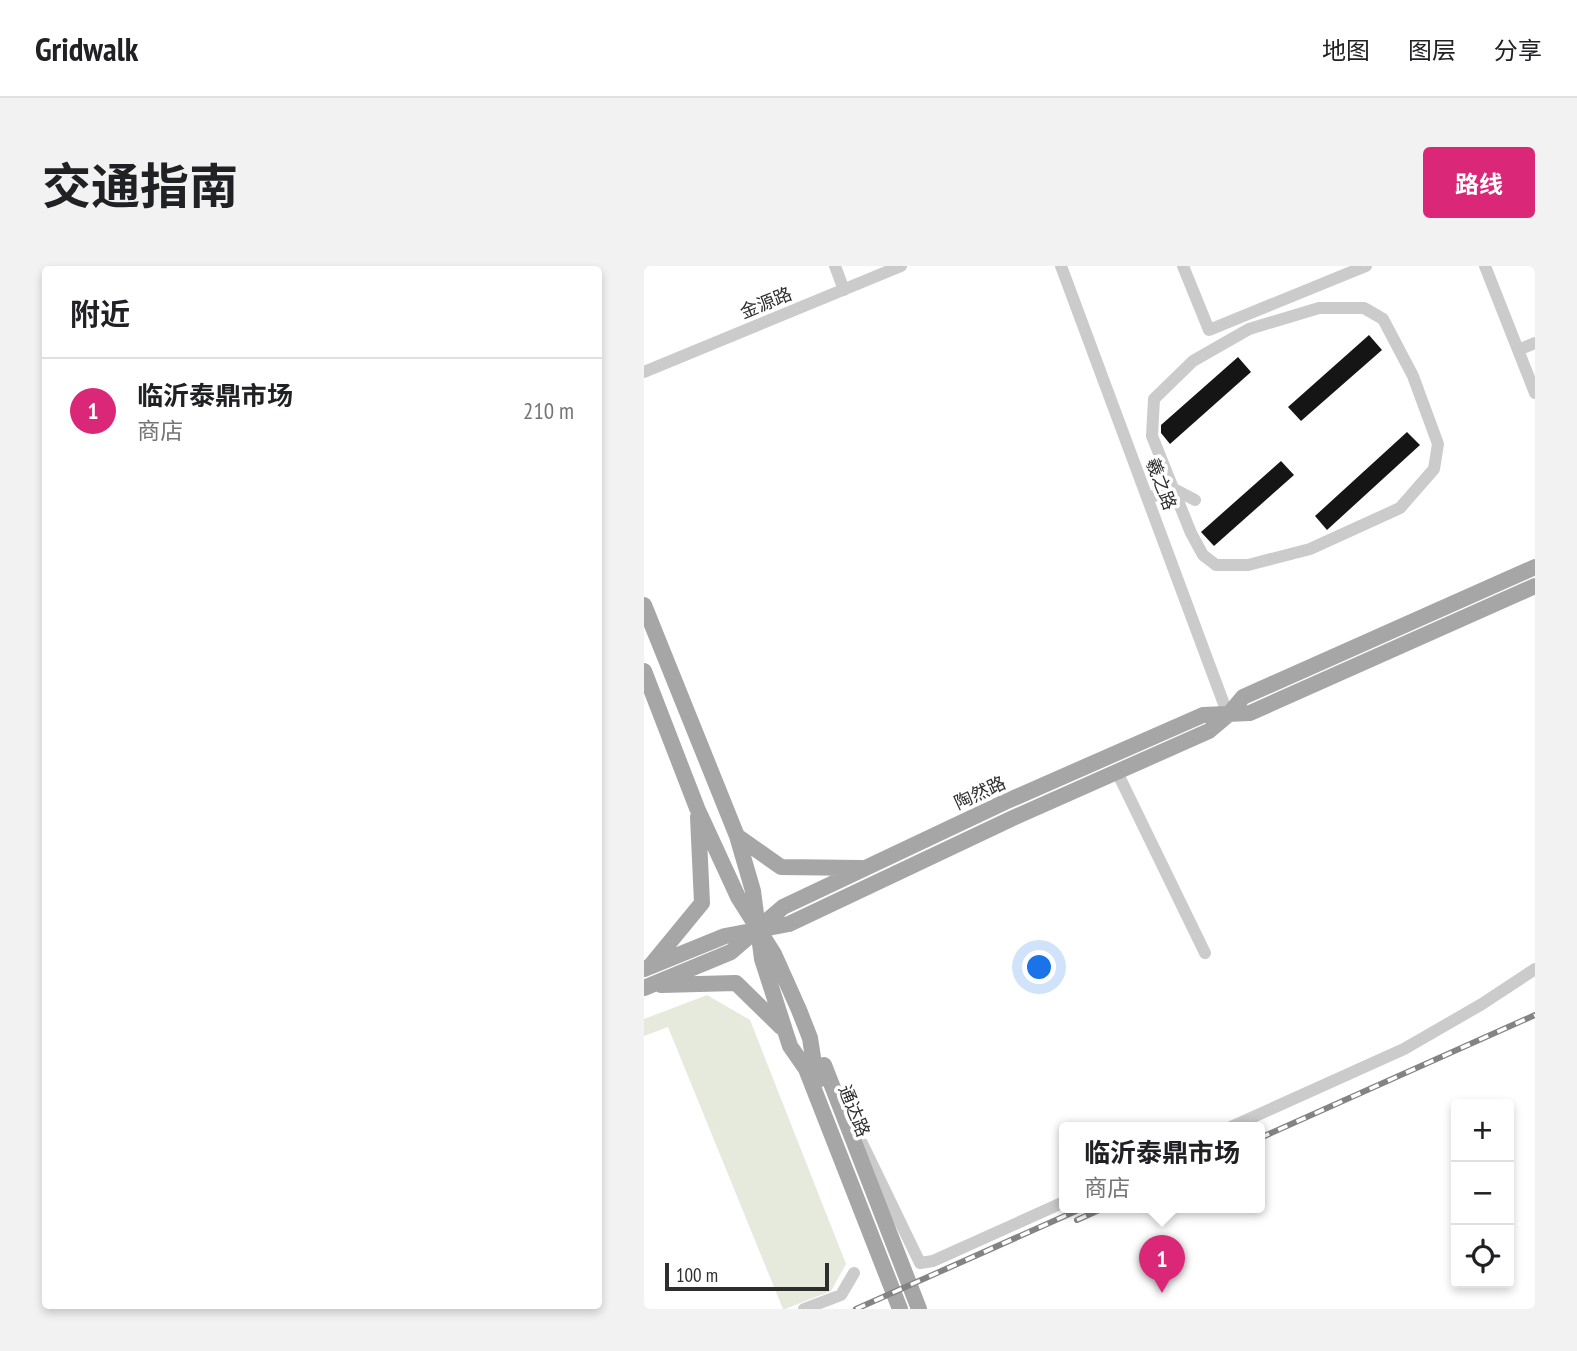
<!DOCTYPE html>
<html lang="zh">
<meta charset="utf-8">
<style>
body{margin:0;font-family:"PT Sans Narrow","Noto Sans SC",sans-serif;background:#f2f2f2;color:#202124}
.controls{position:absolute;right:21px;bottom:21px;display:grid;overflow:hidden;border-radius:7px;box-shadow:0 4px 10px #0003}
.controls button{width:63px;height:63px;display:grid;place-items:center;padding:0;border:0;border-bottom:2px solid #e0e0e0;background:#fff;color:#202124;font:35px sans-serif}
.scale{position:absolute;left:21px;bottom:18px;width:164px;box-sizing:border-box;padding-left:7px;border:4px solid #2e2e2e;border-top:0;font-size:19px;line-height:24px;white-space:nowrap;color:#2e2e2e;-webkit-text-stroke:5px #fff;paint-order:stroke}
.you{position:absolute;left:396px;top:702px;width:24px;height:24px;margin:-18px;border:5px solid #fff;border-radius:50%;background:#1a73e8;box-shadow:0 0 0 10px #1a73e833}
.badge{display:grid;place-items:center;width:46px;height:46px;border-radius:50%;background:#db2777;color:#fff;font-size:23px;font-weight:700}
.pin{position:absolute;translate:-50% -58px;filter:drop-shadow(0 2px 4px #0008)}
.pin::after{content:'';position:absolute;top:37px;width:24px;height:21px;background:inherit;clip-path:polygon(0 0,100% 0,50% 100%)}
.popup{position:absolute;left:415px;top:856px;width:206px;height:91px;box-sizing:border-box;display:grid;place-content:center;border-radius:7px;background:#fff;filter:drop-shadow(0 2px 5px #0005);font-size:23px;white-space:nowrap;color:#757577}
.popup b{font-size:26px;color:#202124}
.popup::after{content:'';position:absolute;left:50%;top:100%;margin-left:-14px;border:14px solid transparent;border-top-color:#fff}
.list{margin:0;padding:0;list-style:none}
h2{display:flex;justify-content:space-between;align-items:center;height:91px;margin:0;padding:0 28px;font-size:30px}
h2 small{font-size:23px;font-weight:400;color:#757577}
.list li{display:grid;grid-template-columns:46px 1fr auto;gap:21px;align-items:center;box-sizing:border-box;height:105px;padding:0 28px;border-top:2px solid #e0e0e0}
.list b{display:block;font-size:26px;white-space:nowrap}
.list p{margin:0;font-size:23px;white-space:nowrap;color:#757577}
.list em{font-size:23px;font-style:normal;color:#757577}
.icon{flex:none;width:38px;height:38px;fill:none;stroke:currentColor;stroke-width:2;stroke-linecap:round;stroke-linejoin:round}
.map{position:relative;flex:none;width:891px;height:1043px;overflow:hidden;border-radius:7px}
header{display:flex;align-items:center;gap:42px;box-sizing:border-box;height:98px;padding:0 35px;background:#fff;border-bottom:2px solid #e0e0e0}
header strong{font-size:33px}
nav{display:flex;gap:38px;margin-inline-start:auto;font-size:24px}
.intro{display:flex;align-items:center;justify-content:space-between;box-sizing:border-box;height:168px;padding:0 42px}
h1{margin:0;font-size:49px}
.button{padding:18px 32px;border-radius:7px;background:#db2777;color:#fff;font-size:24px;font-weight:700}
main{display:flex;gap:42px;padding:0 42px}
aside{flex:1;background:#fff;border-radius:7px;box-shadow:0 4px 10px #0003}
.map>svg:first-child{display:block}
</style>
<header>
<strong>Gridwalk</strong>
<nav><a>地图</a><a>图层</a><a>分享</a></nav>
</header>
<div class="intro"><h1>交通指南</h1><a class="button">路线</a></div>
<main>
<aside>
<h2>附近<small></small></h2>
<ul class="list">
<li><span class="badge">1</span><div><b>临沂泰鼎市场</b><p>商店</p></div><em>210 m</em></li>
</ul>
</aside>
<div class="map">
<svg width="891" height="1043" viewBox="0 0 891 1043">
<rect width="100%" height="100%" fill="#fff"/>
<path fill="#e5eadc" d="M63,729L106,754L202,998L187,1025L141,1043H139L24,761L0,770V753Z"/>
<path fill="#151515" d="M725,69L738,84L657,155L644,141Z
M594,91L607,106L526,178L517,167V159Z
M763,166L776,179L683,264L671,250Z
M637,195L650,209L570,280L557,266Z"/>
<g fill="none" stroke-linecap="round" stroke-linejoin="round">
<path stroke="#cbcbcb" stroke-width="12" d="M191,0L200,24
M417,0L584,449
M539,0L565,64L722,0
M841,0L891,127
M675,42H720L739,53L769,110L794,178L790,203L756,242L666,283L604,299H572L559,289L547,267L508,170L510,133L549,95L605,63Z
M874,84L891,77
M0,106L257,0
M504,232L530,223L551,234
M473,506L561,687
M587,861L760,783L838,738L891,703
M218,877L276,997L289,995L420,936
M160,1043L197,1029L210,1007"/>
<path stroke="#a6a6a6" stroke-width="16" d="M0,339L93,570L109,625L118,693L146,780L162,803L256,1043
M0,405L53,542L94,631L130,688L155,744L166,772L170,798L176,813
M93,570L137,601L217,602
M7,699L58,637L54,551
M0,703L81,670L145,658L369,552L565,465L584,449L599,431L891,301
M17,719L92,717L137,761
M0,722L87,686L139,641L361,536L559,449L606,447L891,320
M180,799L275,1043"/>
<defs>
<path id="rail" d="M616,872L891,749
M433,954L462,941
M212,1043L441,941"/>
</defs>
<use href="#rail" stroke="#838383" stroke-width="6"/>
<use href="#rail" stroke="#fff" stroke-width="3.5" stroke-dasharray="10" stroke-linecap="butt"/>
</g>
<g text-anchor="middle" stroke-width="7" stroke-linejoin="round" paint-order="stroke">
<g font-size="18" fill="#2e2e2e" stroke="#fff">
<text transform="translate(122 37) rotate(-22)" y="6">金源路</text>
<text transform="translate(517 218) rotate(69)" y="6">羲之路</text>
<text transform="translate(336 527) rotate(-25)" y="6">陶然路</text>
<text transform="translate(210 845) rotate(68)" y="6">通达路</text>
</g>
</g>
</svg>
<div class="controls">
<button>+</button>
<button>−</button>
<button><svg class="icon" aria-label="locate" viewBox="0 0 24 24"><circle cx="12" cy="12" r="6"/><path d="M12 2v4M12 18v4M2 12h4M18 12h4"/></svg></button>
</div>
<div class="scale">100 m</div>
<div class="you"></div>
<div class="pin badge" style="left:518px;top:1027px">1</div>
<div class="popup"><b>临沂泰鼎市场</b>商店</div>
</div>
</main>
